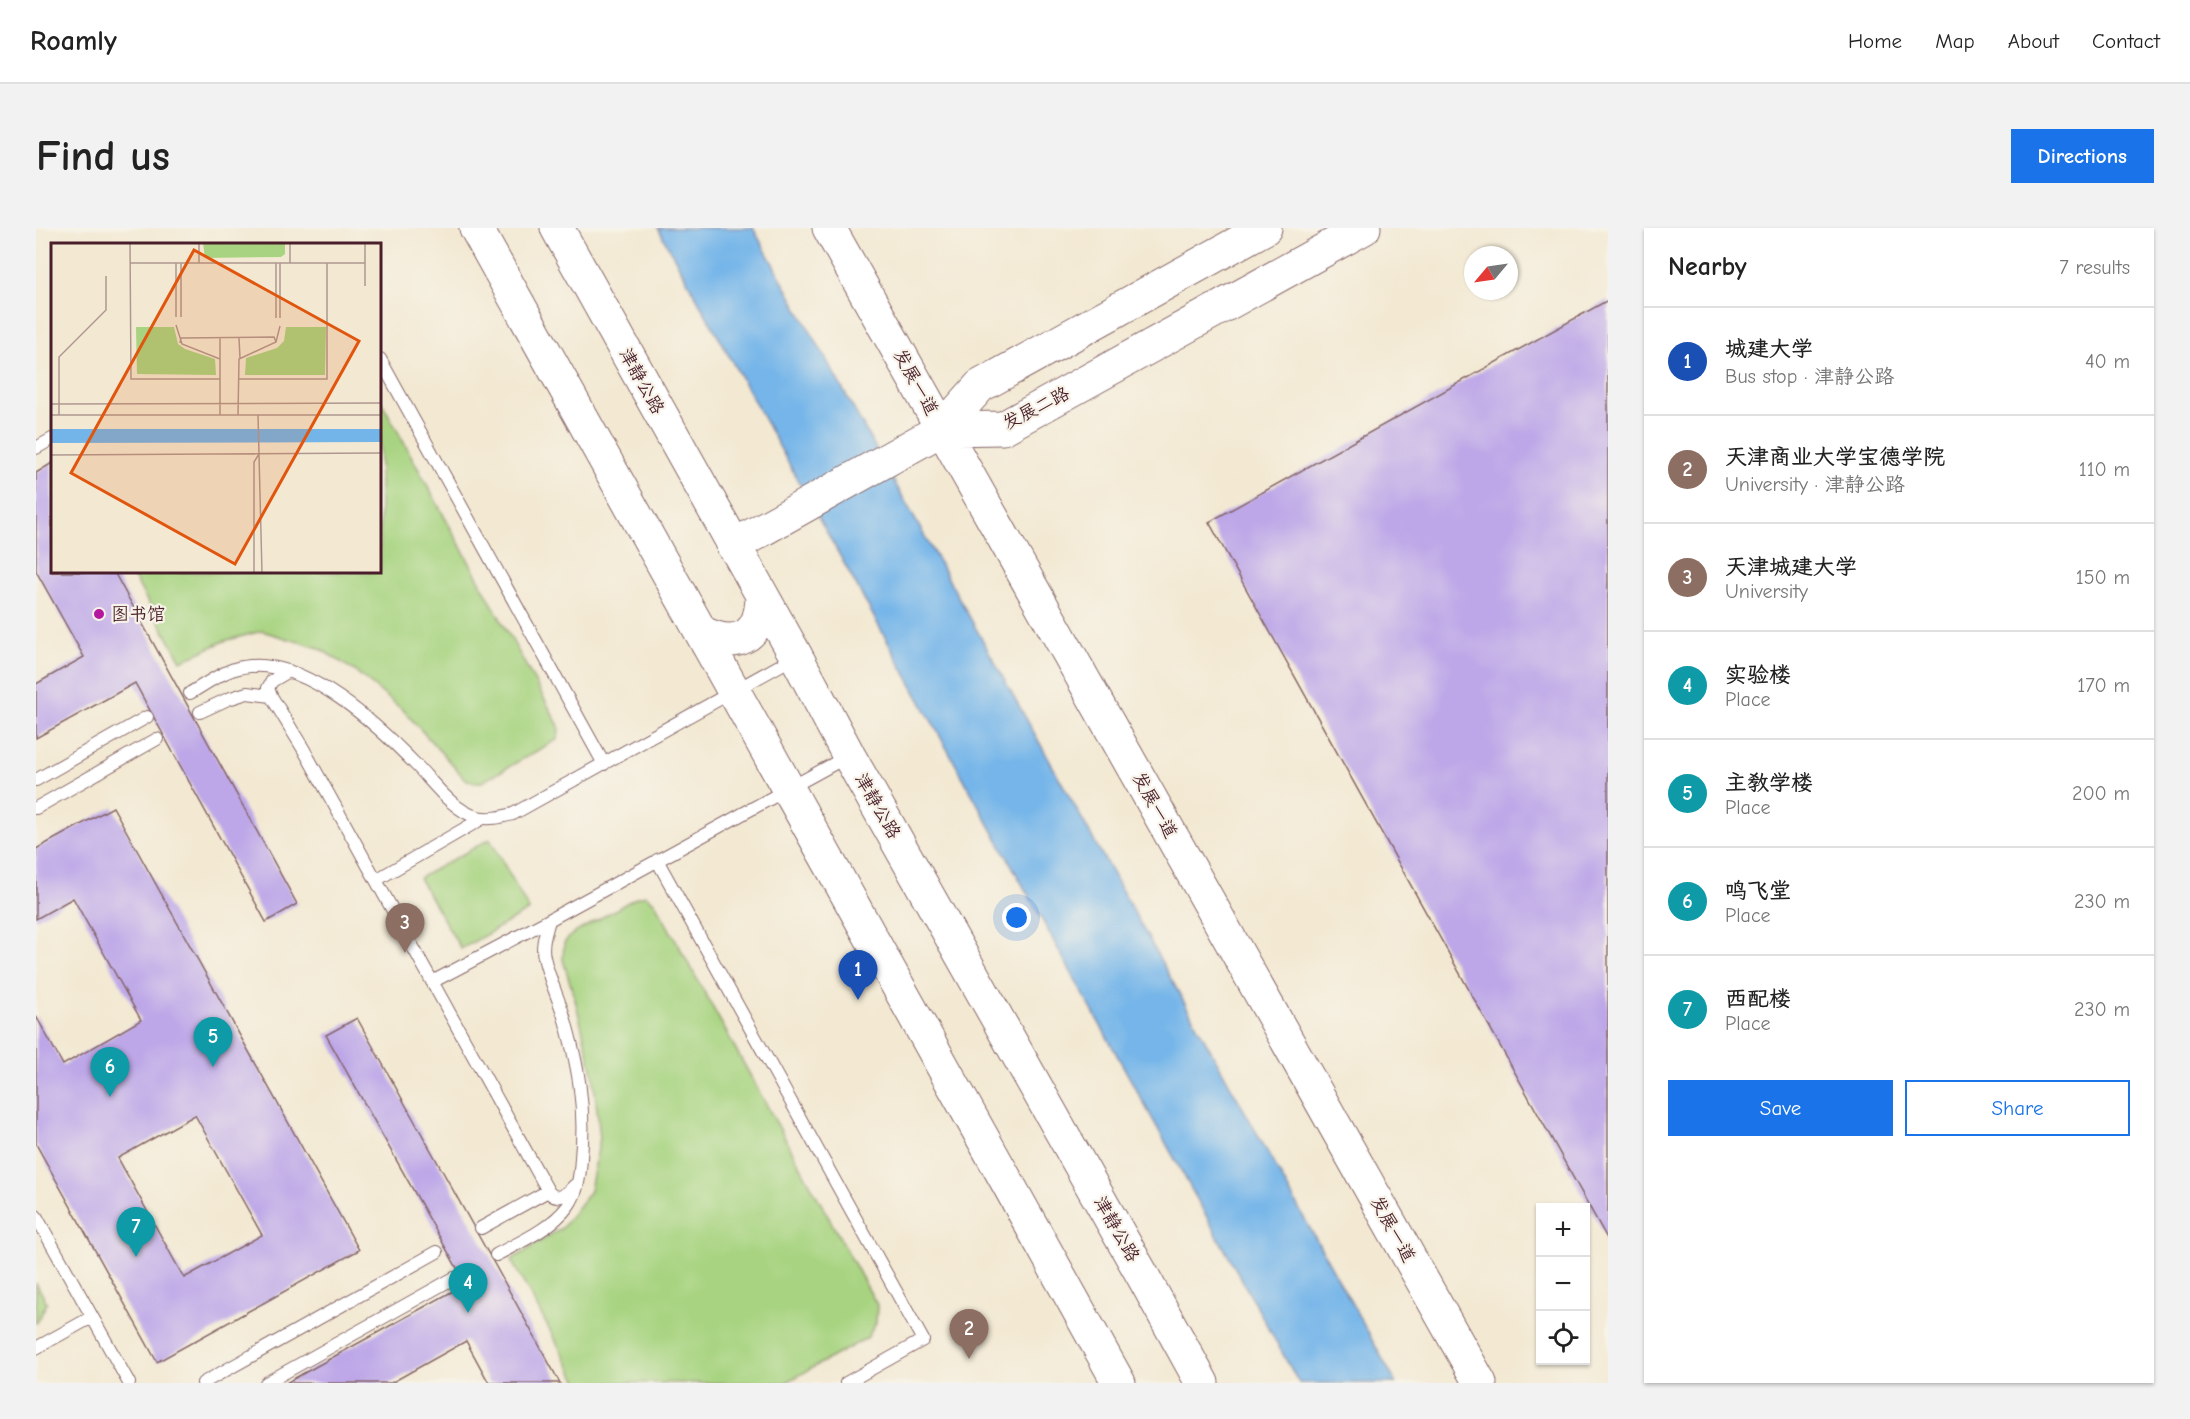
<!DOCTYPE html>
<meta charset="utf-8">
<style>
body{margin:0;font-family:"Comic Neue","LXGW WenKai TC",sans-serif;background:#f2f2f2;color:#222}
.controls{position:absolute;right:18px;bottom:18px;display:grid;overflow:hidden;border-radius:0px;box-shadow:0 2px 4px #0004}
.controls button{width:54px;height:54px;display:grid;place-items:center;padding:0;border:0;border-bottom:2px solid #e0e0e0;background:#fff;color:#222;font:30px sans-serif}
.compass{position:absolute;left:1428px;top:18px;width:54px;height:54px;border-radius:50%;background:#fff;box-shadow:0 2px 4px #0004;rotate:241deg}
.you{position:absolute;left:981px;top:690px;width:21px;height:21px;margin:-15px;border:4px solid #fff;border-radius:50%;background:#1a73e8;box-shadow:0 0 0 9px #1a73e833}
.badge{display:grid;place-items:center;width:39px;height:39px;border-radius:50%;background:#1a73e8;color:#fff;font-size:20px;font-weight:700}
.pin{position:absolute;translate:-50% -50px;filter:drop-shadow(0 2px 3px #0008)}
.pin::after{content:'';position:absolute;top:32px;width:21px;height:18px;background:inherit;clip-path:polygon(0 0,100% 0,50% 100%)}
.list{margin:0;padding:0;list-style:none}
h2{display:flex;justify-content:space-between;align-items:center;height:78px;margin:0;padding:0 24px;font-size:26px}
h2 small{font-size:20px;font-weight:400;color:#767676}
.list li{display:grid;grid-template-columns:39px 1fr auto;gap:18px;align-items:center;box-sizing:border-box;height:108px;padding:0 24px;border-top:2px solid #e0e0e0}
.list b{display:block;font-size:22px;white-space:nowrap}
.list p{margin:0;font-size:20px;white-space:nowrap;color:#767676}
.list em{font-size:20px;font-style:normal;color:#767676}
.actions{display:flex;gap:12px;padding:18px 24px}
.actions a{flex:1;padding:14px 0;border:2px solid #1a73e8;border-radius:0px;text-align:center;font-size:21px;color:#1a73e8}
.actions .main{background:#1a73e8;color:#fff}
.icon{flex:none;width:33px;height:33px;fill:none;stroke:currentColor;stroke-width:2;stroke-linecap:round;stroke-linejoin:round}
.map{position:relative;flex:none;width:1572px;height:1155px;overflow:hidden;border-radius:0px}
header{display:flex;align-items:center;gap:36px;box-sizing:border-box;height:84px;padding:0 30px;background:#fff;border-bottom:2px solid #e0e0e0}
header strong{font-size:28px}
nav{display:flex;gap:33px;margin-inline-start:auto;font-size:21px}
.intro{display:flex;align-items:center;justify-content:space-between;box-sizing:border-box;height:144px;padding:0 36px}
h1{margin:0;font-size:42px}
.button{padding:15px 27px;border-radius:0px;background:#1a73e8;color:#fff;font-size:21px;font-weight:700}
main{display:flex;gap:36px;padding:0 36px}
aside{flex:1;background:#fff;border-radius:0px;box-shadow:0 2px 4px #0004}
.map>svg:first-child{display:block}
</style>
<header>
<strong>Roamly</strong>
<nav><a>Home</a><a>Map</a><a>About</a><a>Contact</a></nav>
</header>
<div class="intro"><h1>Find us</h1><a class="button">Directions</a></div>
<main>
<div class="map">
<svg width="1572" height="1155" viewBox="0 0 1572 1155">
<rect width="100%" height="100%" fill="#f7f3e8"/>
<filter id="ink" filterUnits="userSpaceOnUse"><feTurbulence type="fractalNoise" baseFrequency=".0167" numOctaves="2"/><feDisplacementMap in="SourceGraphic" scale="12" xChannelSelector="R" yChannelSelector="G"/><feConvolveMatrix kernelMatrix="1 2 1 2 8 2 1 2 1" color-interpolation-filters="sRGB"/></filter>
<filter id="wash" filterUnits="userSpaceOnUse"><feTurbulence type="fractalNoise" baseFrequency=".008" numOctaves="4" result="noise"/><feDisplacementMap in="SourceGraphic" scale="24" xChannelSelector="R" yChannelSelector="G"/><feGaussianBlur stdDeviation="1.35" result="paint"/><feColorMatrix in="noise" values="0 0 0 0 0 0 0 0 0 0 0 0 0 0 0 0 0 1.4 0 .05"/><feComposite in="paint" operator="in"/></filter>
<g filter="url(#wash)">
<rect width="100%" height="100%" fill="#f3e9d3"/>
<path fill="#a8d481" stroke="#797a56" stroke-width="1.5" d="M344,171L523,498L522,511L446,554H437L429,551L368,483L319,443L283,420L226,403L188,413L145,433L95,344H344Z
M454,611L493,682L425,721L383,650Z
M610,667L619,675L841,1077L840,1095L831,1110L749,1155H543L475,1032L526,1000L554,963L564,910L557,845L539,771L527,732L528,715L535,707L601,669Z
M0,1055L11,1075L0,1096Z"/>
<path fill="#74b5e9" stroke="#5f6a8a" stroke-width="1.5" d="M622,0H717L1360,1155H1263Z"/>
<g id="blocks">
<path fill="#bda7e8" fill-rule="evenodd" d="M1572,72V1012L1173,294Z
M16,235V344H78L261,676L230,694L99,455L0,510V456L48,429L0,343V245Z
M77,579L323,1022L121,1134L0,916V788L27,837L105,792L37,670L0,691V621ZM159,887L226,1007L148,1050L82,930Z
M321,790L460,1039L524,1155H453L430,1113L355,1155H250L430,1056L290,807Z"/>
</g>
</g>
<g filter="url(#ink)">
<use href="#blocks" fill-opacity="0" stroke="#856666" stroke-width="1.5"/>
<g fill="none" stroke-linecap="round" stroke-linejoin="round">
<defs>
<path id="lane" d="M344,131L568,536
M0,220L16,211
M253,443L236,453L232,460L235,468L268,522L512,963C521,975 530,966 539,957
M154,465C170,456 188,442 207,439C268,427 344,499 383,540C398,556 419,584 441,589C454,592 465,589 477,586L759,429
M164,484L192,471L211,465L235,468
M0,552L111,489
M0,580L121,511
M621,632L887,1112L810,1155
M340,652L447,590
M396,754L513,692
M0,988L93,1155
M445,1000L512,963
M460,1027C484,1014 515,1001 532,978C542,964 544,947 545,930C550,877 542,836 527,785C521,767 512,748 508,729C505,717 510,704 513,692L812,528
M0,1120L56,1089
M167,1155L401,1024
M230,1155L418,1050"/>
<path id="secondary" d="M793,0L1444,1155
M906,201L967,200L1328,0
M697,318L906,201L944,158L1229,0"/>
<path id="highway" d="M440,0L1083,1155
M521,0L760,428L813,528L1108,1050L1166,1155
M665,404C700,421 724,411 726,370"/>
</defs>
<use href="#lane" stroke="#856666" stroke-width="14"/>
<use href="#secondary" stroke="#856666" stroke-width="35"/>
<use href="#highway" stroke="#856666" stroke-width="35"/>
<use href="#lane" stroke="#fff" stroke-width="12"/>
<use href="#secondary" stroke="#fff" stroke-width="33"/>
<use href="#highway" stroke="#fff" stroke-width="33"/>
</g>
</g>
<circle fill="#b5179e" stroke="#f7f3e8" stroke-width="2" cx="63" cy="386" r="6"/>
<g text-anchor="middle" stroke-width="4.5" stroke-linejoin="round" paint-order="stroke">
<g font-size="18" fill="#4a1f2b" stroke="#f7f3e8">
<text transform="translate(606 153) rotate(61)" y="6">津静公路</text>
<text transform="translate(880 154) rotate(61)" y="6">发展一道</text>
<text transform="translate(1000 180) rotate(-27)" y="6">发展二路</text>
<text transform="translate(1119 577) rotate(61)" y="6">发展一道</text>
<text transform="translate(842 578) rotate(60)" y="6">津静公路</text>
<text transform="translate(1081 1001) rotate(60)" y="6">津静公路</text>
<text transform="translate(1357 1001) rotate(61)" y="6">发展一道</text>
</g>
<g font-size="18" fill="#4a1f2b" stroke="#f7f3e8" text-anchor="start">
<text x="75" y="392">图书馆</text>
</g>
</g>
<g transform="translate(15 15)">
<rect width="330" height="330" fill="#f3e9d3"/>
<path d="M152,0H234V11L230,14L154,15ZM85,84H123L127,101L134,106L164,116L165,132L86,131ZM235,84H275L274,132H194L195,115L226,105L233,98Z" fill="#a8d481"/>
<path d="M0,186H330V199L0,200Z" fill="#74b5e9"/>
<path fill="none" stroke="#af9890" stroke-width="1.5" d="M79,0L80,136H169M148,0V20M239,0V20M314,0V43M79,20H314M125,20V74M130,20V74M225,20V75M229,20V75M125,82L131,101L169,116V172M188,95L189,115M129,100L130,95L223,94L225,99M169,116V95M187,136H276V20M0,161L330,160M0,172H330M8,172V114L55,67V33M187,172L188,116L225,99L229,83M207,172L211,330M0,212L330,210M203,330V219L208,211"/>
<path fill="#e0560e" fill-opacity="0.15" stroke="#e0560e" stroke-width="3" d="M143,7L308,98L184,321L20,230Z"/>
<rect width="330" height="330" fill="none" stroke="#4a1f2b" stroke-width="3"/>
</g>
</svg>
<div class="controls">
<button>+</button>
<button>−</button>
<button><svg class="icon" aria-label="locate" viewBox="0 0 24 24"><circle cx="12" cy="12" r="6"/><path d="M12 2v4M12 18v4M2 12h4M18 12h4"/></svg></button>
</div>
<svg class="compass" viewBox="-18 -18 36 36"><path d="M0-13l5 13h-10z" fill="#e53935"/><path d="M0 13l5-13h-10z" fill="#767676"/></svg>
<div class="you"></div>
<div class="pin badge" style="left:822px;top:772px;background:#1a4fb4">1</div>
<div class="pin badge" style="left:933px;top:1131px;background:#8d6e63">2</div>
<div class="pin badge" style="left:369px;top:725px;background:#8d6e63">3</div>
<div class="pin badge" style="left:432px;top:1085px;background:#0f9aa8">4</div>
<div class="pin badge" style="left:177px;top:839px;background:#0f9aa8">5</div>
<div class="pin badge" style="left:74px;top:869px;background:#0f9aa8">6</div>
<div class="pin badge" style="left:100px;top:1029px;background:#0f9aa8">7</div>
</div>
<aside>
<h2>Nearby<small>7 results</small></h2>
<ul class="list">
<li><span class="badge" style="background:#1a4fb4">1</span><div><b>城建大学</b><p>Bus stop · 津静公路</p></div><em>40 m</em></li>
<li><span class="badge" style="background:#8d6e63">2</span><div><b>天津商业大学宝德学院</b><p>University · 津静公路</p></div><em>110 m</em></li>
<li><span class="badge" style="background:#8d6e63">3</span><div><b>天津城建大学</b><p>University</p></div><em>150 m</em></li>
<li><span class="badge" style="background:#0f9aa8">4</span><div><b>实验楼</b><p>Place</p></div><em>170 m</em></li>
<li><span class="badge" style="background:#0f9aa8">5</span><div><b>主教学楼</b><p>Place</p></div><em>200 m</em></li>
<li><span class="badge" style="background:#0f9aa8">6</span><div><b>鸣飞堂</b><p>Place</p></div><em>230 m</em></li>
<li><span class="badge" style="background:#0f9aa8">7</span><div><b>西配楼</b><p>Place</p></div><em>230 m</em></li>
</ul>
<div class="actions"><a class="main">Save</a><a>Share</a></div>
</aside>
</main>
